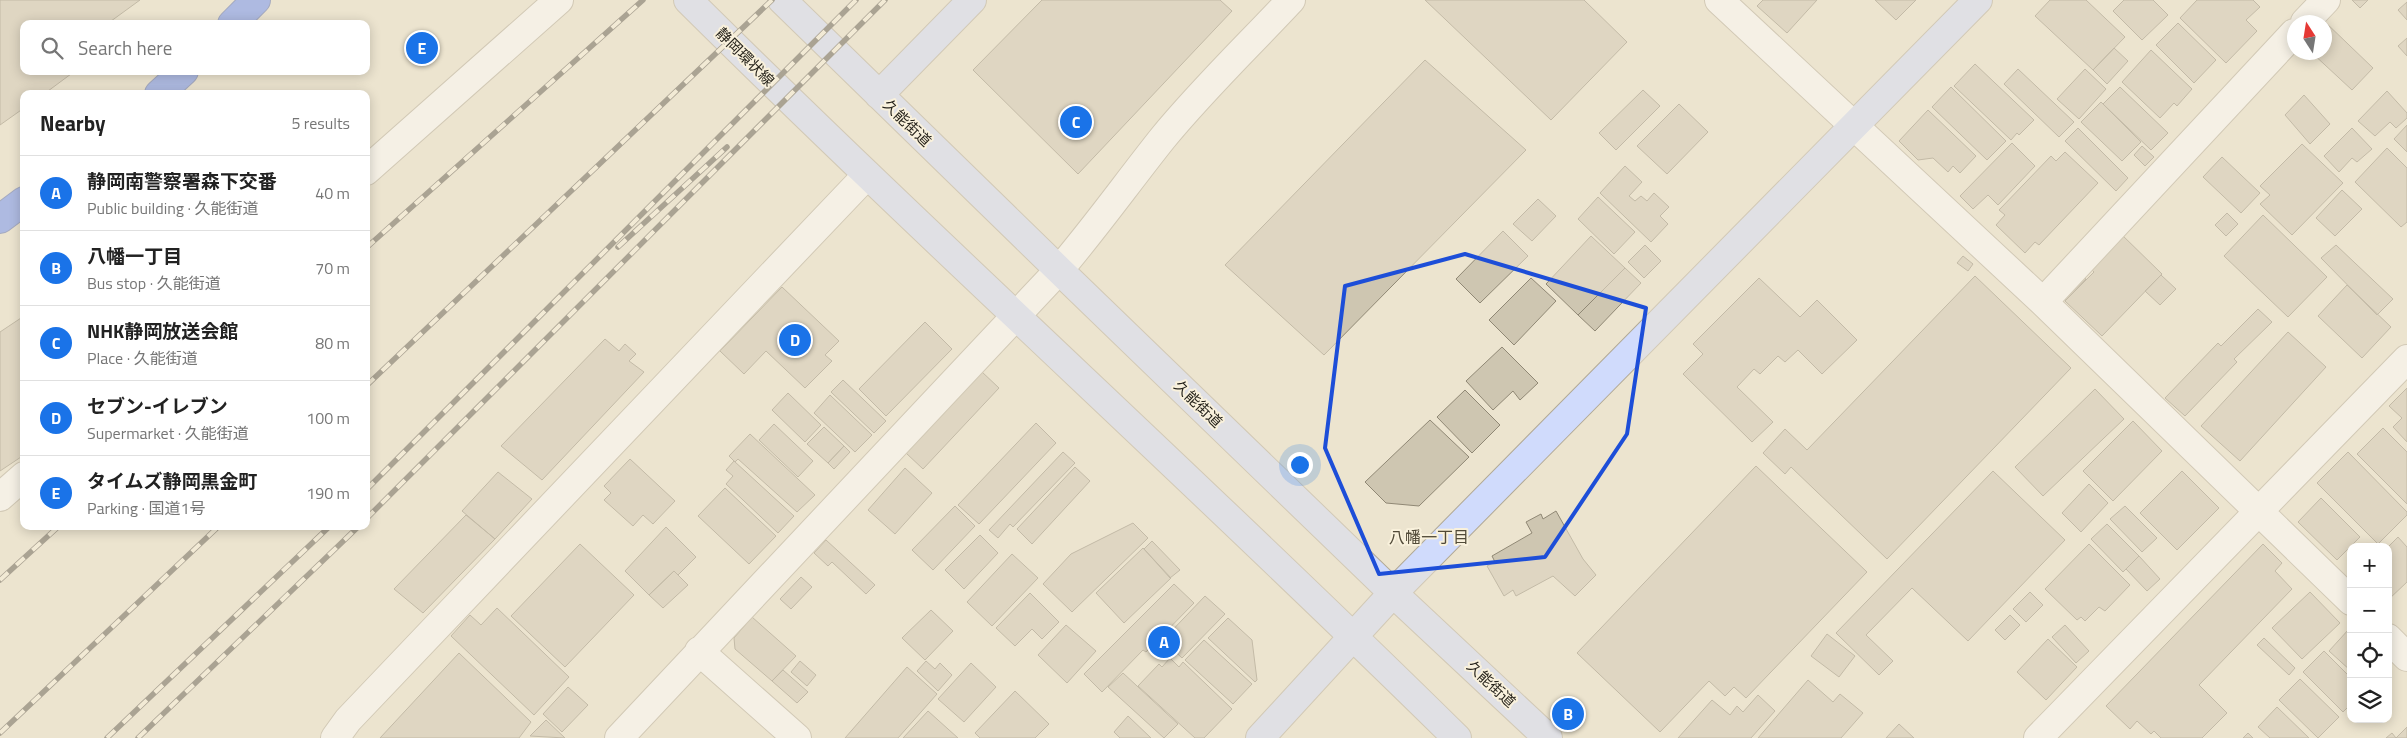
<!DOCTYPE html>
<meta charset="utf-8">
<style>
body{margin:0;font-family:"Titillium Web","Noto Sans JP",sans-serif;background:#f6f6f6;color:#222}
.controls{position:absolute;right:15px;bottom:15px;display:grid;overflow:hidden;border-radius:10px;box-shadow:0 2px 12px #0003}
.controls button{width:45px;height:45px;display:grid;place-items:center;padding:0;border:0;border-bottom:1px solid #e0e0e0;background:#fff;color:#222;font:25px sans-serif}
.compass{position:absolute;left:2287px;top:15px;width:45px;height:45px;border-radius:50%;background:#fff;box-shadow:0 2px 12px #0003;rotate:348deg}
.you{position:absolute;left:1299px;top:464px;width:18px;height:18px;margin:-12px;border:4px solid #fff;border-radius:50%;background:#1a73e8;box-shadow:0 0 0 8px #1a73e833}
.badge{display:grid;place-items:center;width:32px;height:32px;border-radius:50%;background:#1a73e8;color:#fff;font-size:16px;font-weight:700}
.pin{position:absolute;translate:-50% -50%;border:2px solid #fff;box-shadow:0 1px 5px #0006}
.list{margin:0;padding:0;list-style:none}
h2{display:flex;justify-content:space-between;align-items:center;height:65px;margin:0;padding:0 20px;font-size:21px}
h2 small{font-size:16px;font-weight:400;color:#767676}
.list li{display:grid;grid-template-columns:32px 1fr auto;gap:15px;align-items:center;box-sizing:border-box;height:75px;padding:0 20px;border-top:1px solid #e0e0e0}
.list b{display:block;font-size:19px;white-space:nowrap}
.list p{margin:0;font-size:16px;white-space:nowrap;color:#767676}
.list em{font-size:16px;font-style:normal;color:#767676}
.icon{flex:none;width:28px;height:28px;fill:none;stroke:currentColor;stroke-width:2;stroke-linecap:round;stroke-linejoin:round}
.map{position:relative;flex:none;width:2407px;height:738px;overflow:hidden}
.search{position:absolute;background:#fff;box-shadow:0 2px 12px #0003;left:20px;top:20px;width:350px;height:55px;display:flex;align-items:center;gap:12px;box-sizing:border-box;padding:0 18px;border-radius:10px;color:#767676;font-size:19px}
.panel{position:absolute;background:#fff;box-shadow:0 2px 12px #0003;left:20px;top:90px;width:350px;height:440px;border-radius:10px}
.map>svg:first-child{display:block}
</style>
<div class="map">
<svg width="2407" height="738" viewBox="0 0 2407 738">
<rect width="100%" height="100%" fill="#ece4cf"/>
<path fill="#cec6b1" stroke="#908875" d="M0,0H140L107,24H24V71H75L44,94H24V108L0,125Z
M1042,0H1220L1232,11L1078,174L973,70Z
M1425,0H1584L1627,42L1551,120Z
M1763,0H1817L1787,33L1757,6Z
M1875,0H1916L1896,20Z
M2050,0H2086L2125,37L2093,70L2035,16Z
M2124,0H2153L2168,15L2142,40L2113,11Z
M2197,0H2253L2260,7L2246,20L2257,31L2226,63L2180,18Z
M2352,0H2368L2360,8Z
M2407,2V20L2398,10Z
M2323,20L2373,68L2352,90L2311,52H2324V22H2321Z
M2178,23L2216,60L2194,83L2156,45Z
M2407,38V56L2398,46Z
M2114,48L2128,61L2107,84L2093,70Z
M2151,50L2192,89L2177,106L2174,103L2160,118L2122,82Z
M1425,60L1526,150L1324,355L1225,265Z
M1975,64L2034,120L2019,135L2017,133L2011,140L1954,86Z
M2018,69L2074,122L2059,137L2004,84Z
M2085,69L2106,89L2079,119L2057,99Z
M1951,87L2006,141L1987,160L1932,107Z
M2120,87L2168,133L2151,150L2103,104Z
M1643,90L1660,106L1616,150L1599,133Z
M2387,91L2407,113V118L2396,128L2390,122L2375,136L2358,121Z
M2304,95L2330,124L2310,144L2285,115Z
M2101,102L2141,142L2122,161L2081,122Z
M1679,104L1708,132L1667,174L1637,146Z
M1928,110L1976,156L1960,173L1953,166L1948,172L1933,158L1918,160L1899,141Z
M2407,125V152L2394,139Z
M2078,128L2128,178L2116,191L2065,141Z
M2352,128L2372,149L2357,162L2352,158L2339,172L2324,156Z
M2012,143L2035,166L1998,205L1988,195L1973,209L1960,196Z
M2302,144L2343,183L2292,235L2260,204L2270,195L2260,186Z
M2142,146L2154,157L2145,166L2134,155Z
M2387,148L2407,168V222L2401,227L2355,182Z
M2065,152L2098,183L2039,245L2035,242L2025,253L1996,225L2005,215L1999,210L2051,156L2056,161Z
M2222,157L2260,193L2241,213L2203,177Z
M1625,166L1642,182L1629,196L1635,201L1641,196L1647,201L1654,193L1669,207L1660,216L1668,224L1651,242L1600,193Z
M2342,190L2362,209L2335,236L2316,218Z
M1598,197L1635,232L1614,254L1578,219Z
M1538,199L1556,216L1532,241L1513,224Z
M2227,213L2238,224L2226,236L2215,225Z
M2263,215L2327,277L2288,317L2224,256Z
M1503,231L1528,256L1480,303L1456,279Z
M2119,232L2162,274L2102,336L2065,301L2094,272L2087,265Z
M1591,236L1625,268L1578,315L1546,284Z
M1645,245L1661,261L1644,278L1628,262Z
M2336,245L2393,299L2377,315L2321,258Z
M1963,256L1973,264L1968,271L1957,263Z
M1625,268L1641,283L1595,331L1578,315Z
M2079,271L2086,279L2066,300L2058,293Z
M2161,275L2176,289L2160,305L2145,291Z
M1975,276L2071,368L1887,559L1791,467L1785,474L1763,453L1785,429L1807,450Z
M1531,278L1556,301L1514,345L1489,320Z
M1759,278L1800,317L1817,300L1857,340L1822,374L1798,350L1785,362L1778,356L1760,374L1754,369L1737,387L1773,422L1752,442L1683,374L1703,354L1693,344Z
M2347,285L2391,327L2362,358L2318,316Z
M782,287L839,341L825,355L832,361L805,388L766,351L744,374L720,351Z
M2258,309L2272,322L2234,359L2237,362L2185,416L2165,398L2218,343L2221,346Z
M24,316V455L0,471V332Z
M925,322L952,349L886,416L859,389Z
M2288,332L2326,367L2240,461L2201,426Z
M605,339L619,351L625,344L636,354L629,361L644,372L542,480L501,446Z
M1502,347L1538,383L1520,400L1513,391L1493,410L1466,381Z
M981,371L999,388L923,469L906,453Z
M843,380L886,421L874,433L831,392Z
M2407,388V442L2393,427L2402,418L2389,406Z
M2095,389L2124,419L2043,496L2015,467Z
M1465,390L1500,425L1472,453L1437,417Z
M788,393L821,425L805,442L772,410Z
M830,395L872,435L855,452L814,413Z
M1430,420L1469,457L1419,506L1386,503L1365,482Z
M2133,421L2162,451L2113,501L2083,471Z
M1036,423L1056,443L979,524L958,505Z
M774,424L813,461L798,477L759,440Z
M824,427L844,446L828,463L807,444Z
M2383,428L2407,452V504L2357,454Z
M750,434L815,495L797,512L738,459L735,462L729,456Z
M844,446L850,452L834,469L828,463Z
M1063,452L1075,463L1013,527L1010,524L998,538L989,530Z
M2348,452L2407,512V515L2378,544L2317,483Z
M630,459L675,501L653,524L643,515L633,526L604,500L611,493L604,486Z
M734,461L794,516L778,533L726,484L733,476L726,470Z
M1756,466L1867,572L1746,698L1734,687L1725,696L1709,681L1660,732L1577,653Z
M1075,467L1090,481L1032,544L1017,529Z
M905,468L932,493L895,534L868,510Z
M1993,471L2065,540L1968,641L1912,588L1866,635L1893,661L1879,675L1836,633Z
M2182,471L2219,508L2177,550L2140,513Z
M498,472L532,499L495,539L462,511Z
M2089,484L2108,503L2081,532L2062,513Z
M725,488L776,536L749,564L698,516Z
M2321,498L2360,537L2337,560L2298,522Z
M955,506L975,526L933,570L912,550Z
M2125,506L2157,538L2142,552L2110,519Z
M1556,511L1583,559L1596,575L1575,596L1553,576L1516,596L1513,590L1504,596L1487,566L1495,562L1492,556L1532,533L1526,522L1541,514L1543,519Z
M466,515L495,539L423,613L394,589Z
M1133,523L1148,538L1072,612L1043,584L1071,554Z
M2107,524L2139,556L2123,572L2091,539Z
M666,527L696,557L678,575L674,571L649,595L625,571Z
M980,535L998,553L964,589L945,570Z
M2398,537L2407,547V582L2388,600V547Z
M826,540L875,585L866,594L832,562L828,566L814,553Z
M1152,541L1180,570L1170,578L1144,549Z
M580,544L634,595L565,667L511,616Z
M2089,544L2130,585L2105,611L2099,607L2085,621L2081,617L2077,620L2045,589Z
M2263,544L2282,563L2275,571L2292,589L2199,685L2227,713L2202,738H2161L2154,731L2151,734L2137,721L2130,729L2106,706Z
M1143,548L1171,578L1124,623L1096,593Z
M1012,554L1038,578L992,626L967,602Z
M2139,556L2160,579L2147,591L2126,569Z
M674,571L688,585L663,608L649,595Z
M801,577L812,587L791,609L780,599Z
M1174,584L1194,603L1146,652L1143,650L1102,692L1084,674Z
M2030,592L2043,605L2026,622L2013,609Z
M2310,592L2340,623L2302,659L2272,628Z
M1030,593L1059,622L1042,639L1032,629L1015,646L996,628Z
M1205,596L1225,614L1182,658L1163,640Z
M497,608L569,677L534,715L451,636L470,615L481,625Z
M931,610L953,631L925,660L902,638Z
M2010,615L2020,625L2005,640L1995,630Z
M752,617L796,656L772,681L735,649L734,638Z
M1228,618L1252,640L1257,680L1255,682L1208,638Z
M1066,625L1096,651L1067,683L1038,655Z
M2065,625L2089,651L2076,663L2052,637Z
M2349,629L2351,630V671L2329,651Z
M1827,634L1855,656L1839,677L1811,656Z
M2264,638L2295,668L2289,675L2257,645Z
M2048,639L2077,667L2046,700L2017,672Z
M1204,640L1252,684L1233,704L1185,660Z
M2324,651L2349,676L2351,704L2343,712L2303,672Z
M459,653L531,722L519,738H380Z
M1170,658L1179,667L1183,662L1232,709L1204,738H1195L1138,686L1159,664L1162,667Z
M800,661L816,675L807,686L791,672Z
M926,661L935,669L940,663L952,675L938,691L917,671Z
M971,663L996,687L964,722L938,699Z
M907,667L937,694L898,738H845Z
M783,670L808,692L797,703L772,681Z
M1123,673L1178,724L1164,738L1108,687Z
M2300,679L2339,717L2318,738L2279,700Z
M1808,680L1833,702L1840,694L1863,713L1841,738H1758Z
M568,687L588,705L562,732L543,714Z
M1015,691L1049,724L1035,738H980L975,733Z
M1758,695L1775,711L1751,738H1678L1712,700L1730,715L1737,706L1743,712Z
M2277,707L2309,738H2270L2258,727Z
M928,711L958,738H903Z
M1128,716L1151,738H1120L1114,732Z
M546,720L565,738L530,736Z
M1899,724L1914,738H1886Z
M2407,727V738H2386L2392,733L2396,738Z
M2248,733L2253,738H2243Z"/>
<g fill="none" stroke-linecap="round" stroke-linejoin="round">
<defs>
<path id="street" d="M1719,0L2043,302L2351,601
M2305,22L2326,0
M366,171L559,0
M2043,302L2294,33
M0,497L24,476
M2388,638L2407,657
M699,651L797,738
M335,738L348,720L867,175
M619,738L1059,270C1095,228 1127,183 1162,139C1202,90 1248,46 1291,0
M2038,738L2407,359"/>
<path id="secondary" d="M688,0C940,250 1204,488 1457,738
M782,0L1059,270L1393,593L1548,738
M879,95L972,0
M1260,738L1393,593L1978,0"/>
<path id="highway" d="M232,24L256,0
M159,94L184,71
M0,219L24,201"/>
</defs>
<use href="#street" stroke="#b1a996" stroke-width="30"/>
<use href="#secondary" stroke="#b1a996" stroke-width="30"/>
<use href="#highway" stroke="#4d64aa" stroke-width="30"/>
<use href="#street" stroke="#fff" stroke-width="28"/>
<use href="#secondary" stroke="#d0dbfc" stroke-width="28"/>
<use href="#highway" stroke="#6287f6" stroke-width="28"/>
<defs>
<path id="rail" d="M618,247L727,147
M366,248L643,0
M366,386L772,0
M366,490L856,0
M366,519L885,0
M0,580L59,526
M0,733L219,526
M107,738L330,526
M138,738L359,526"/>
</defs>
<use href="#rail" stroke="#5a554a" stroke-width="5.5"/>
<use href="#rail" stroke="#f9f1dc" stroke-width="4" stroke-dasharray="11" stroke-linecap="butt"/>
</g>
<path d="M0 0H2407V738H0ZM1465,254L1646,308L1627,434L1545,557L1379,574L1325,448L1345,286Z" fill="#ece4cf" fill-opacity=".55" fill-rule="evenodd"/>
<path fill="none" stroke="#1d4ed8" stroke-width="4" stroke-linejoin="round" d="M1465,254L1646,308L1627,434L1545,557L1379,574L1325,448L1345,286Z"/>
<g text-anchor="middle" stroke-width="4" stroke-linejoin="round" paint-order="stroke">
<g font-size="15" fill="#27241c" stroke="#f9f1dc">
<text transform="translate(745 57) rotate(45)" y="5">静岡環状線</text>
<text transform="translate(907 123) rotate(44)" y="5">久能街道</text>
<text transform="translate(1198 404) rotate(44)" y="5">久能街道</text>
<text transform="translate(1491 684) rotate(43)" y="5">久能街道</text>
</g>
<g font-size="16" fill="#514a38" stroke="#f9f1dc">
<text x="1429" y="543">八幡一丁目</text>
</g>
</g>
</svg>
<div class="controls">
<button>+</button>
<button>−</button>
<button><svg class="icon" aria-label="locate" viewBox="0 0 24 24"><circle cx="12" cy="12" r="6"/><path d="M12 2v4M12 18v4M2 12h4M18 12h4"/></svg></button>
<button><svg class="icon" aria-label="layers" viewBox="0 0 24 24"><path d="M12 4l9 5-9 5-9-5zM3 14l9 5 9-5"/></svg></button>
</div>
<svg class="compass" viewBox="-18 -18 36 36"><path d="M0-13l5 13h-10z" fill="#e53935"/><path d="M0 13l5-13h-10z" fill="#767676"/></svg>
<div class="you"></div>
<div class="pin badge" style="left:1164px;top:642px">A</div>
<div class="pin badge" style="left:1568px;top:714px">B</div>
<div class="pin badge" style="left:1076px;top:122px">C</div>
<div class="pin badge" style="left:795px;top:340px">D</div>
<div class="pin badge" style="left:422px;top:48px">E</div>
<div class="search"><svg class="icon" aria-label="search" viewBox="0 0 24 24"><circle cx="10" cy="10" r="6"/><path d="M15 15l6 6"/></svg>Search here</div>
<section class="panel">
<h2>Nearby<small>5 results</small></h2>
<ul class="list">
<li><span class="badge">A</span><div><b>静岡南警察署森下交番</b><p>Public building · 久能街道</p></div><em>40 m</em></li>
<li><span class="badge">B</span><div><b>八幡一丁目</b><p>Bus stop · 久能街道</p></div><em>70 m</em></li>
<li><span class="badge">C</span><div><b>NHK静岡放送会館</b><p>Place · 久能街道</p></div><em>80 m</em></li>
<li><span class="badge">D</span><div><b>セブン-イレブン</b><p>Supermarket · 久能街道</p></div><em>100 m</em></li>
<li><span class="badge">E</span><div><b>タイムズ静岡黒金町</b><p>Parking · 国道1号</p></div><em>190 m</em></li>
</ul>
</section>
</div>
